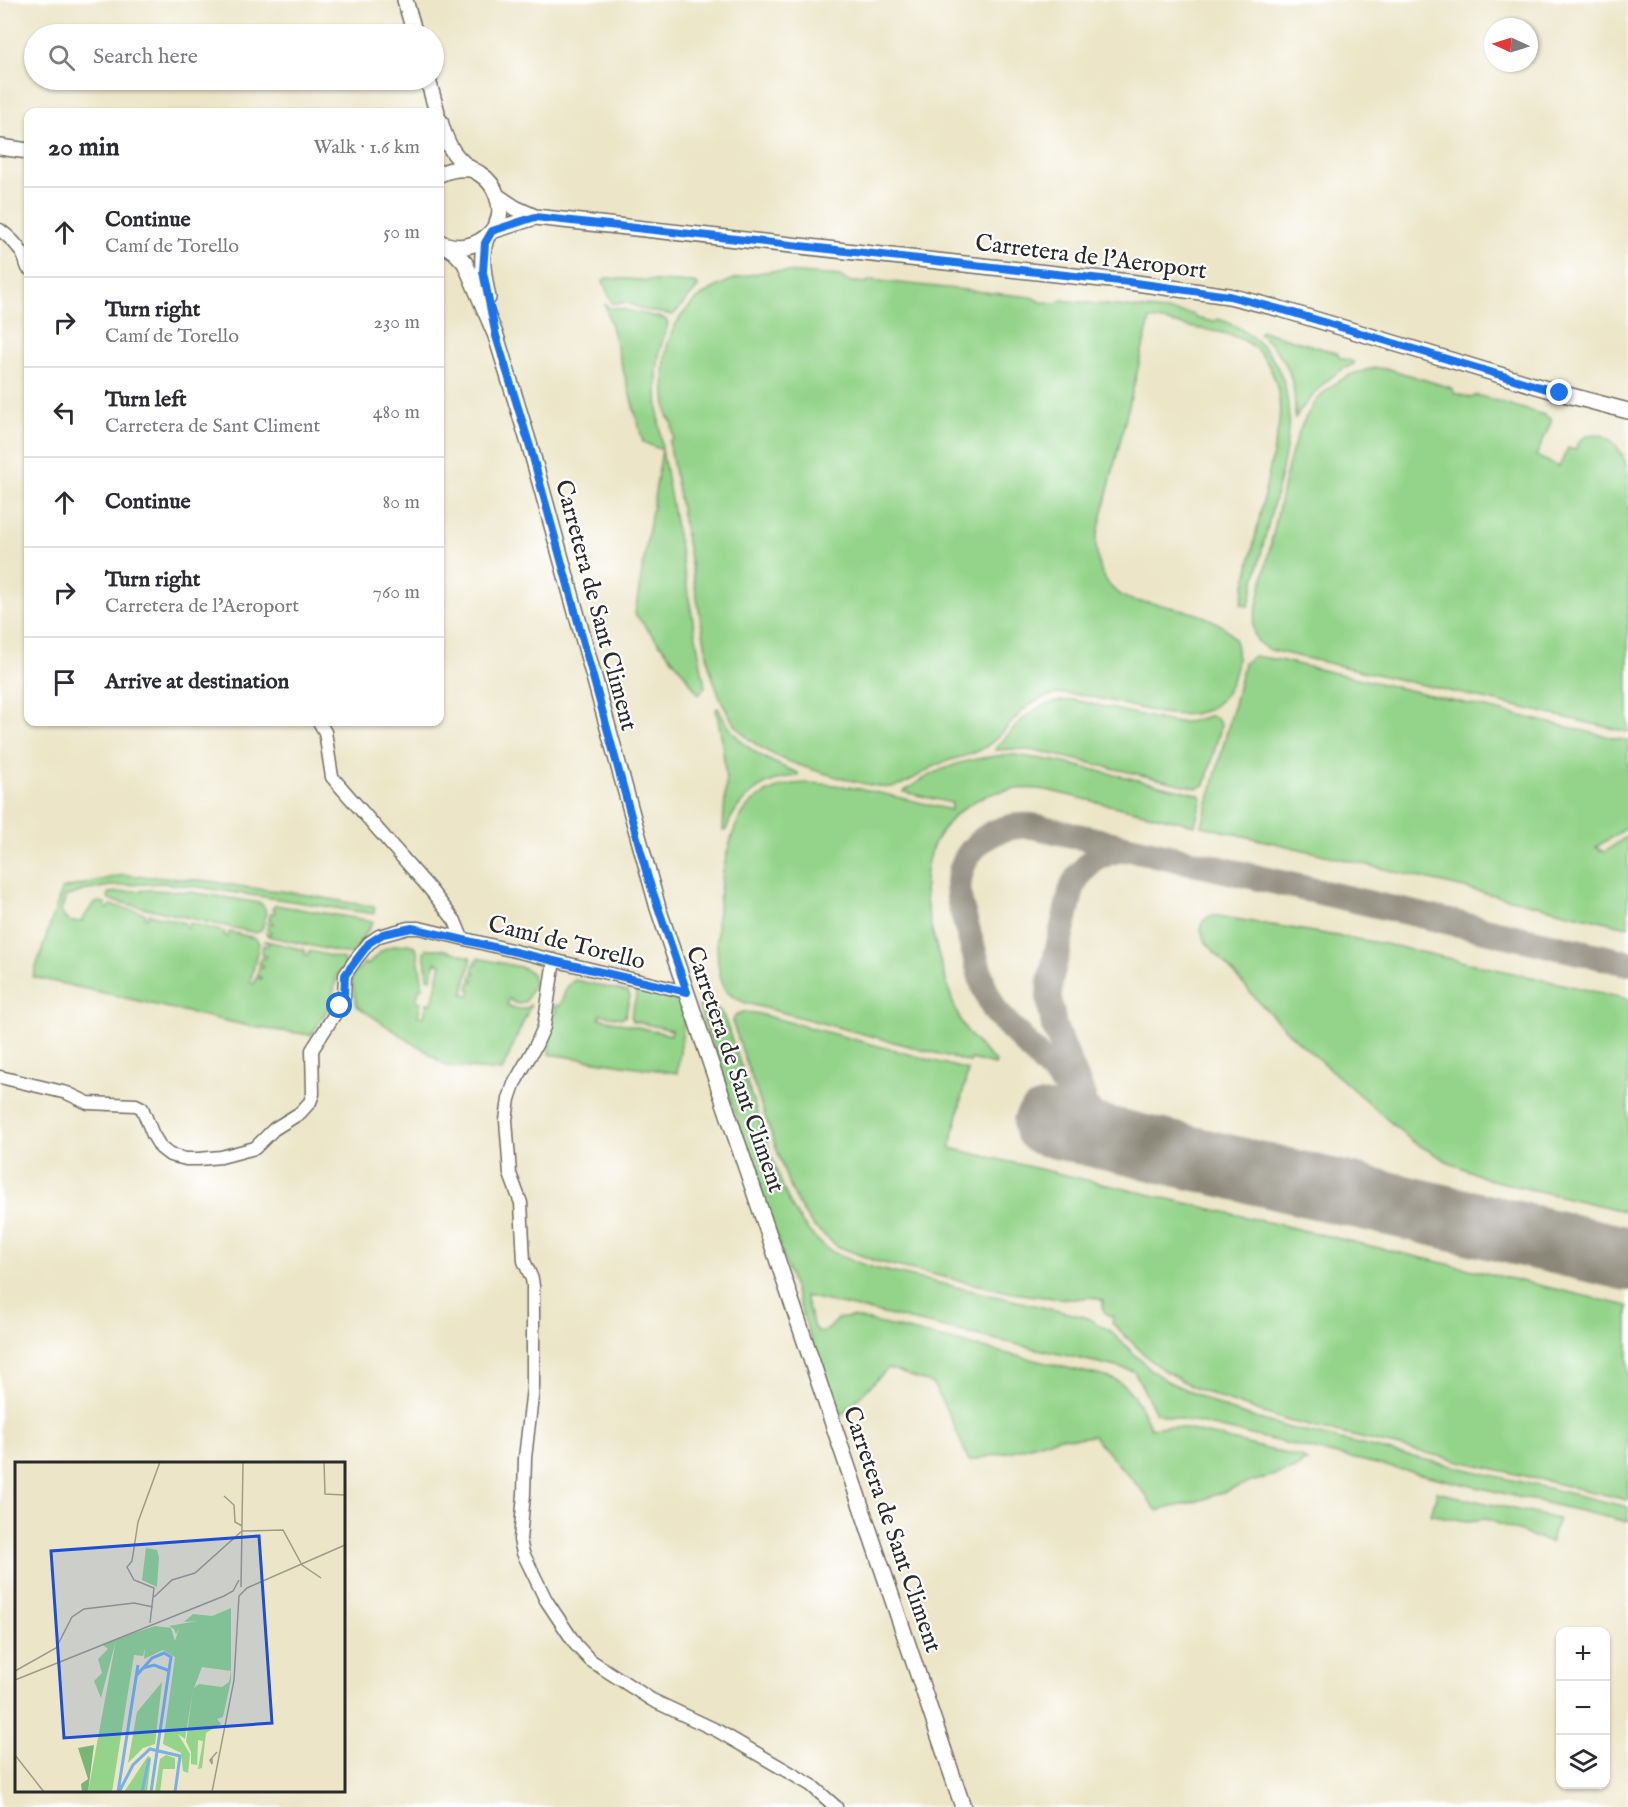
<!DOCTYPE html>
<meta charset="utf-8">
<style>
body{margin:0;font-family:"IM FELL English",serif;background:#f2f2f3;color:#2b2b33}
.controls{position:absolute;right:18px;bottom:18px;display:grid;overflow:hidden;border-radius:12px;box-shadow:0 2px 4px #0004}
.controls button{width:54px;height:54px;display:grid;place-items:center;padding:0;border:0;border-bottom:2px solid #e1e1e2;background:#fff;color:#2b2b33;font:30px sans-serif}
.compass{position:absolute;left:1484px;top:18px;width:54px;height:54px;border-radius:50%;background:#fff;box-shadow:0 2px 4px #0004;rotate:274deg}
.stop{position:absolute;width:18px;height:18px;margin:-14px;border:4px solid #1a73e8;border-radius:50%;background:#fff}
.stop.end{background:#1a73e8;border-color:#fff;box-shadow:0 2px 6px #0008}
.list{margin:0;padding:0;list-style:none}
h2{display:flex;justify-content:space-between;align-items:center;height:78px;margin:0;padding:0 24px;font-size:26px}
h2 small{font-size:20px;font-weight:400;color:#7c7c81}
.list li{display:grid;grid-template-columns:39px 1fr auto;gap:18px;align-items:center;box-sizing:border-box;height:90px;padding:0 24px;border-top:2px solid #e1e1e2}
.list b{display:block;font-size:22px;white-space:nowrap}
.list p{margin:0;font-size:20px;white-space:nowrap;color:#7c7c81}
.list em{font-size:20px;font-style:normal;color:#7c7c81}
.icon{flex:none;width:33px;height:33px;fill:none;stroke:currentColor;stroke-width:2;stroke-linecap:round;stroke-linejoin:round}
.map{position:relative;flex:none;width:1628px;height:1807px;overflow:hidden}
.search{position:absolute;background:#fff;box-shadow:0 2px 4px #0004;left:24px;top:24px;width:420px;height:66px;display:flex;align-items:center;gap:15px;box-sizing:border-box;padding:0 21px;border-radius:33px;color:#7c7c81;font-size:22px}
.panel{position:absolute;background:#fff;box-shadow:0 2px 4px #0004;left:24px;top:108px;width:420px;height:618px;border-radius:12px}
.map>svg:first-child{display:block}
</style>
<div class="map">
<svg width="1628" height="1807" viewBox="0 0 1628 1807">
<rect width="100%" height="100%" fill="#fff"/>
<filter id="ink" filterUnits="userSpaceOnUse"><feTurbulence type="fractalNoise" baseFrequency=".0167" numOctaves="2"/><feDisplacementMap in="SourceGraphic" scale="12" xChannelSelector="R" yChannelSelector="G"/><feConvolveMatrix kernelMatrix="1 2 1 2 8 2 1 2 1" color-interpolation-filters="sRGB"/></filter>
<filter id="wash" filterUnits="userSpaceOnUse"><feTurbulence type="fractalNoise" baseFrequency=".008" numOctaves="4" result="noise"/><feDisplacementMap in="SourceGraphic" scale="24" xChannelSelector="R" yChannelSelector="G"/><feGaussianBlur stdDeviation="1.35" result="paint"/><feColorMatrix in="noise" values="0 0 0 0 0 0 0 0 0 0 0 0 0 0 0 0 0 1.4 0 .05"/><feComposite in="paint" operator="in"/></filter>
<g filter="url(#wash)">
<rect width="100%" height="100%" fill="#ece5c7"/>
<path fill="#94d48a" stroke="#60805a" stroke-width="1.5" d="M772,271L840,276L847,281L865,283L871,280L1031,297L1041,302L1057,303L1061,300L1193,314L1196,318L1214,322L1218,319C1232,323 1242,329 1253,338C1313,385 1282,466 1268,526C1263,544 1259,562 1255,580C1253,589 1252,598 1248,606L1241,604L1278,430C1284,394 1274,352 1236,337C1223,332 1209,330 1195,328C1180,325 1165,321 1150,319L1096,540C1096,561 1102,584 1121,595C1131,602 1144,602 1156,604C1179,609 1220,616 1233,637C1240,648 1237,666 1233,677C1210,756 1105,684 1053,695C1016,703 1011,733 982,749C970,756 953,758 939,764C923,771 908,785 891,787C879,789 850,780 837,777C803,767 761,756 737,727C723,709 715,687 709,665L669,441L673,439L672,422L667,416C665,394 662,370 667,347C679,298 726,276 772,271Z
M606,278L694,283L698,285V287L676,312L672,315L644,310L628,303H612L603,281Z
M605,304L610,308H617L665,319L668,323C666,334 660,344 659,355C654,386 659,419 662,450L705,687L699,695L683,672L635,614L662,450L643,442Z
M1262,331L1337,353L1340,358L1354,362V364C1328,374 1311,396 1295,418C1296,381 1289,357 1259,334Z
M1376,368L1389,369L1451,388L1454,393L1471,398L1477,395L1544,415L1552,420L1536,456L1559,467L1568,448L1575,450C1585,427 1608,431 1620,451C1625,458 1626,466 1628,474V732L1271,650C1258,645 1253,638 1253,624C1261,588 1269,552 1277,516C1291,454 1299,379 1376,368Z
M1254,656L1279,660L1628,741V827L1596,847L1604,852L1628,836V927L1202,826L1232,713L1244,663Z
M1074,700L1171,722H1188L1209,716L1215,717L1221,724L1220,730L1205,785L1197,788L1039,751L1012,749L995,750V749L1023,719L1038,708L1055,702Z
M718,708C735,745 762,759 798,773V776C764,778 737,798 726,830H723L726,781L722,740L716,709Z
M1015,755L1055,761L1198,794L1202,798L1195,825L1046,790C1017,786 991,790 967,806C957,812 948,822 941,832C912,874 929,919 941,964C948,986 953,1009 965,1028C973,1041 985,1052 996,1062L995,1065L971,1059L970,1062L746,1003C738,999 728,996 724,987C708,953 721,843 743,813C751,801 766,792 780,787C819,773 910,801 951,810L952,803L903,792C939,766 972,756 1015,755Z
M123,875L209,881L250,888L290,892L375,907L374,914L199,887L162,883L110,886L82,891L69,896H66L61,911C64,921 72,924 82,921L93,904L100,902L105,903V908L108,909L111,905L145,913V917L148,918L149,914L185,923V927L188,928L189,923L225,932L224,936L228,937L229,932L255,938L259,943L250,983L254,984L256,978L261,979V977L257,976L259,967L263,968V965L259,964L261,958H265L266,956L261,955L263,945L268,946L269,943L264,941H266L305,950L304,954L307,955L309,951L344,959L343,963L346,964L337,976L331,1004L311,1035L253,1027L33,977L62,889Z
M150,890L190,892L260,903C270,909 264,920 262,929L256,933L110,900L108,897L109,893Z
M275,905L372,921L373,922L352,955L268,936L266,933L270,934L271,931L267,930L268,923L273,924V921L269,920L271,913H275V910L272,909Z
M1210,916H1218L1385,944L1628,999V1212L1487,1179L1447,1161L1413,1142L1291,1035L1258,1001L1205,941L1201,930L1203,921Z
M408,944L414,946L417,950L423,987H420L416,1001L421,1002L418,1016L424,1017L427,1003L432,1004L441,964L435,962L431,979L428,978L424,952L426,949H442L470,957L471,960L463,994L470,995L471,990L468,989L470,982H473L474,979H471L472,974H475L476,972L473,971L474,964L477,965L478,962L475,961L478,958L524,968L532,974L534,983L526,1001L519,1004L512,1002V1000L509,999L507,1005C515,1009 524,1012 531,1004L502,1071L446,1066L419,1046H417L357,1006L351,978L364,963L368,965C382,948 387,946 408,944Z
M575,980L628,992L630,996L625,1017L621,1018L600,1014L599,1018L671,1035L672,1030L633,1021L631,1016L638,989L675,999L685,1015L677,1073L549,1054L552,1012L556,1013L557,1010L553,1008L556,1005L560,1006C564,996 565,985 575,980Z
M706,1001L718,1009L724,1017C736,1052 748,1087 760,1121C775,1165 786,1216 824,1246C838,1257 857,1262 874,1268L1085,1317L1109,1330L1151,1370L1167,1381L1229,1410L1289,1428L1628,1507V1522L1156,1413L1134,1371L805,1296L814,1328L820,1332L829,1329L837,1319L852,1317L1114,1379C1134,1389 1141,1409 1151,1428L1168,1426L1191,1430L1303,1458L1307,1461L1303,1462L1296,1469L1251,1482L1198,1501L1157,1511L1144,1493L1093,1436L1076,1438L1061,1437L1016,1450L969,1461L952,1421L933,1384L888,1368L838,1419L699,1007L701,1003Z
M743,1012L755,1013L968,1070L950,1148L1628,1306V1500L1288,1421L1240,1405L1195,1388L1163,1370L1150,1360L1112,1323L1113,1316L1108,1315L1103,1310V1301C1088,1294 1086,1299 1071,1299C1051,1298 1032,1296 1013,1293L875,1261L837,1246L812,1225L798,1204L788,1182L733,1024C733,1017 735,1014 743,1012Z
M1437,1492L1558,1519L1550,1543L1486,1519L1468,1521L1431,1515Z"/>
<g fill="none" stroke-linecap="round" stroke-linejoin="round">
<path stroke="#8c8879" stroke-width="26" d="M1083,1096L1054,1026L1049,998L1050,982L1072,888C1082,865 1102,850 1128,849
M1135,1145L1119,1137L1099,1121L995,1011L984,987L960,903C950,855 991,819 1038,827L1628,963"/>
<path stroke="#8c8879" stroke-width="64" d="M1045,1124L1628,1259"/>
</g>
</g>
<g filter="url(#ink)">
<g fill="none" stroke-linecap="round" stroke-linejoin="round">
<defs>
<path id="minor" d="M0,230C8,236 17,244 22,253C25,258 26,263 28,268
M319,722L325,732L332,777L429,888L455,921L462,938
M554,960L544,1027L536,1045L514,1084L509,1099L506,1120L510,1174L521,1203L524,1261L532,1279L533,1286V1388L525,1458L524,1494L520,1540L523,1553L546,1600L576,1645L590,1660L652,1700L718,1731L811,1785L836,1807
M0,1077L67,1093L88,1103L136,1105L142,1108L153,1135L161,1148L170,1155L186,1159H199L221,1157L255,1148L274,1129L300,1113L310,1102L313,1094L312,1050L340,1006L344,997L345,975L356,959L369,943L379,936L408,928H419L686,992"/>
<path id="major" d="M405,0L415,34
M428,80L437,112
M440,121C445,140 452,155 468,167C472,170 476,171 480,174C488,179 494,187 497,196C510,227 476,254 447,245
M0,147L28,151
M440,174C450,169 459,168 470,169
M497,196L515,208L535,217L1129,282L1229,296L1277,308L1560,393L1628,411
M492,231L535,217
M487,236C479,257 484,277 488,298
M440,242L455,252L465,263L496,336L531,450L658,908L963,1807"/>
</defs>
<use href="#minor" stroke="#6f6c62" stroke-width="15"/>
<use href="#major" stroke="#6f6c62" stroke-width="18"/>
<use href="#minor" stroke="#fff" stroke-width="12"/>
<use href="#major" stroke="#fff" stroke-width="15"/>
</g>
</g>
<g fill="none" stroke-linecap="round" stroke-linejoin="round" filter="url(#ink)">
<path stroke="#1a73e8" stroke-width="8" d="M340,1006L344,997L345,975L369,943L383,934L412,928L687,992L648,878L531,450L496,336L483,272L485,243L492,231L535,217L1129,282L1229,296L1287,311L1560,393"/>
</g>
<g text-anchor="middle" stroke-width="4.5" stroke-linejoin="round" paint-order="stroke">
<g font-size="24" fill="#2b2b2b" stroke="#fff">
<text transform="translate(1091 256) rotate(7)" y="8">Carretera de l'Aeroport</text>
<text transform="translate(597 605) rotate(75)" y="8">Carretera de Sant Climent</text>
<text transform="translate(567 942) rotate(14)" y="8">Camí de Torello</text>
<text transform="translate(736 1069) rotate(71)" y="8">Carretera de Sant Climent</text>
<text transform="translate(893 1529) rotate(71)" y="8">Carretera de Sant Climent</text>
</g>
</g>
<g transform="translate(15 1462)">
<rect width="330" height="330" fill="#ece5c7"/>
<path d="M131,86L142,88L144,95L142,125L127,118ZM216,146V218L208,255L202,257L206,262L191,271L187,306L183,307L188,279L183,278L182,308V303L176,302V290L171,279L178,228L170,277L163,272L175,292L173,311L168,309L166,291L148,282L160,195L148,188L129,197L130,186L128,194L119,193L97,330H73L101,178L86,236L79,219L87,211L83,197L93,187L87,182L140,164L156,166L160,179L164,166L161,172L159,167L154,164L182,159L169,160L178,152L197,154ZM187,205L216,209L214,220L207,225L184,222L179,226ZM147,220L140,282L128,286L113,301L122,250ZM151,293L160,296V307H148L145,330H140L145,297ZM133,294L136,296L132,330H109Z" fill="#94d48a" fill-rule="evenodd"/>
<path d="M79,283L73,330H67L66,322L73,317L63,286Z" fill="#77b676"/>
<path fill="none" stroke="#76b2e8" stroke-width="3" d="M128,206L139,203L155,209M121,214L137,196L149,191L156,195L136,330M103,330L123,203M104,330L118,303L135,287L165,294L160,330M127,330L134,297"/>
<path fill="none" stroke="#9f9b89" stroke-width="1.5" d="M309,0L310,32L330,33M209,34L219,43L220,60L227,64M226,125L228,0M139,135L157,118L180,111L227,69L268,68L287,103L306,116M135,161L139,126L119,118L112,105L117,99L123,60L145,0M0,209L41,186L57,155L69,147L119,141L138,145M0,218L209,134L218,129L224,118M0,293L29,330M197,296V302L195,298L202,290M197,330L219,218L224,134L232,126L330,83"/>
<path fill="#1d4ed8" fill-opacity="0.15" stroke="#1d4ed8" stroke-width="3" d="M244,74L257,261L49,276L36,89Z"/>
<rect width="330" height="330" fill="none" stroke="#2b2b2b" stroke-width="3"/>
</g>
</svg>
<div class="controls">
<button>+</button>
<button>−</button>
<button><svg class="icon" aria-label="layers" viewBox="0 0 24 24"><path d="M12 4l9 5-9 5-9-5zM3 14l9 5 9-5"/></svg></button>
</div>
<svg class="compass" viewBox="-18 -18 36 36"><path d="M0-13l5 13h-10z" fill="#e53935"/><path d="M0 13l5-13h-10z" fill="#7c7c81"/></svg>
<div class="stop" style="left:340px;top:1006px"></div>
<div class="stop end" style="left:1560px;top:393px"></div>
<div class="search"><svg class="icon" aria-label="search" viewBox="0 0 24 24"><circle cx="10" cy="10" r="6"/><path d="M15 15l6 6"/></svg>Search here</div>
<section class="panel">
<h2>20 min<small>Walk · 1.6 km</small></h2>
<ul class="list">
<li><svg class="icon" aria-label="ahead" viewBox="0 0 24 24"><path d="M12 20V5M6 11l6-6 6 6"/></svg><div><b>Continue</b><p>Camí de Torello</p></div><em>50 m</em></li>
<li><svg class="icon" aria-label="right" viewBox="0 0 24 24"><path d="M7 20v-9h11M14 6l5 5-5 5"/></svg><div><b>Turn right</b><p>Camí de Torello</p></div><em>230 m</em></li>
<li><svg class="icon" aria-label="left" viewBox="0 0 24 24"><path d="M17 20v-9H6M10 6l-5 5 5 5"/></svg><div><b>Turn left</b><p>Carretera de Sant Climent</p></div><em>480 m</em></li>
<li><svg class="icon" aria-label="ahead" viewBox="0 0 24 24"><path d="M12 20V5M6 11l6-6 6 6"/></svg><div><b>Continue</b></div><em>80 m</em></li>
<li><svg class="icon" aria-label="right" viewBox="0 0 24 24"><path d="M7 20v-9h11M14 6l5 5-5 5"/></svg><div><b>Turn right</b><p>Carretera de l'Aeroport</p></div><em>760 m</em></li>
<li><svg class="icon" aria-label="arrive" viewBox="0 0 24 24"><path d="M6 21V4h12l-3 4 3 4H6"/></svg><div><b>Arrive at destination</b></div></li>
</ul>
</section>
</div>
